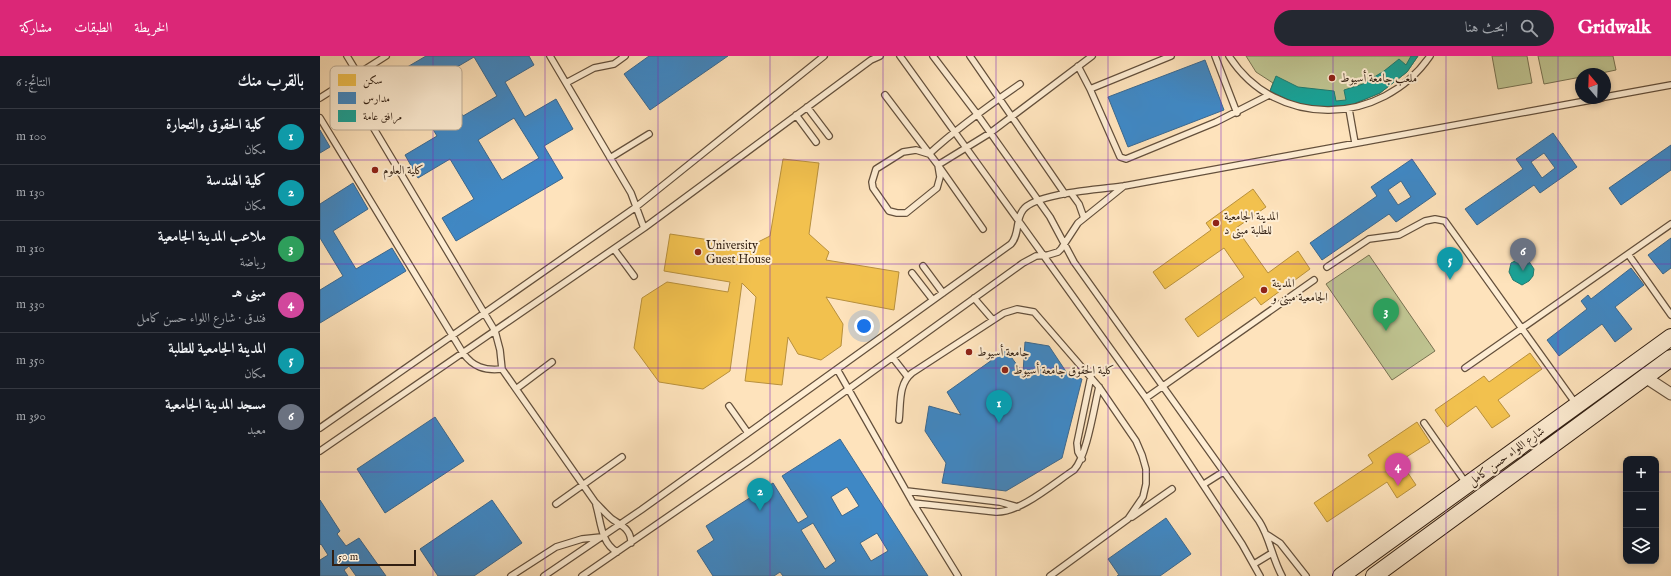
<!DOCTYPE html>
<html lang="ar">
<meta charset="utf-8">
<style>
body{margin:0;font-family:"IM FELL English",Amiri,serif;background:#242831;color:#f1f3f6;direction:rtl}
.controls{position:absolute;right:12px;bottom:12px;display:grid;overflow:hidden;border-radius:8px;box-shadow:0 2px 6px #0003}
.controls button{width:36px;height:36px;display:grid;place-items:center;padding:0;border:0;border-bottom:1px solid #363941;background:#171b24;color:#f1f3f6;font:20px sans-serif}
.compass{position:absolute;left:1255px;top:12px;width:36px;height:36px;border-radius:50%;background:#171b24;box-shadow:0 2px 6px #0003;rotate:341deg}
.scale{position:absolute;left:12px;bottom:10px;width:84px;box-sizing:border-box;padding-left:4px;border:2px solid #311f12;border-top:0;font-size:11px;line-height:14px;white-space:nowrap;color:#311f12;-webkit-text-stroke:3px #feedd3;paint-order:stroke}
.you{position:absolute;left:544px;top:270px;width:14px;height:14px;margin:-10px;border:3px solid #fff;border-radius:50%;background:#1a73e8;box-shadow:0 0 0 6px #1a73e833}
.badge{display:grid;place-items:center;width:26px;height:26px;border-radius:50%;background:#db2777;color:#fff;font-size:13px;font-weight:700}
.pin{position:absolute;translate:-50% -33px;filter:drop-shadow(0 1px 2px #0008)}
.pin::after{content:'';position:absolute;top:21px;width:14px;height:12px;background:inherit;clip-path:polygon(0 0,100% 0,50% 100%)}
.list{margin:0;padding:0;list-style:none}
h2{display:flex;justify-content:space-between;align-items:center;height:52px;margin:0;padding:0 16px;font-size:17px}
h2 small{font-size:13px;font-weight:400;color:#9ea1a6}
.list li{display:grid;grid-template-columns:26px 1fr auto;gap:12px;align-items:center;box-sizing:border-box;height:56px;padding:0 16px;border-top:1px solid #363941}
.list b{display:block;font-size:15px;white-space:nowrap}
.list p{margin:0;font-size:13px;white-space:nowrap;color:#9ea1a6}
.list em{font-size:13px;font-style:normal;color:#9ea1a6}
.icon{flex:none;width:22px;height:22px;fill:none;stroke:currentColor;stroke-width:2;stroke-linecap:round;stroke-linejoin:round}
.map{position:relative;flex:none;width:1351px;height:520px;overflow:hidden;direction:ltr}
header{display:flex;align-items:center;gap:24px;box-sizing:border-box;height:56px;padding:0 20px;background:#db2777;color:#fff}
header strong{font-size:19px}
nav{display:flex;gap:22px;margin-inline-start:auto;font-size:14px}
.search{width:280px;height:36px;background:#242831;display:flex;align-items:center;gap:10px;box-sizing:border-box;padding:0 14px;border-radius:22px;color:#9ea1a6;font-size:15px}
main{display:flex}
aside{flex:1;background:#171b24}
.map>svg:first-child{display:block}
</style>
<header>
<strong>Gridwalk</strong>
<div class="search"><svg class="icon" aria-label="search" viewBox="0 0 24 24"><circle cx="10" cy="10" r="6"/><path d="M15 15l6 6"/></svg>ابحث هنا</div>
<nav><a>الخريطة</a><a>الطبقات</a><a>مشاركة</a></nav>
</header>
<main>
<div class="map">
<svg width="1351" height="520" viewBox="0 0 1351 520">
<rect width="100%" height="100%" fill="#fee3bc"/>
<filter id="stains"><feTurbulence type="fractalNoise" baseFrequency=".005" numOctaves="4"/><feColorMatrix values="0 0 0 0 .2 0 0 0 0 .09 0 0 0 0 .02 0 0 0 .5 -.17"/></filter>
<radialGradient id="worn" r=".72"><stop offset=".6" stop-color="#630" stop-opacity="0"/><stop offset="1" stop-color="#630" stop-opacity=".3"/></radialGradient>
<path fill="#bfc491" stroke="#787252" d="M926,0H1098L1087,16L1060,37L1031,49L973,46L950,35L953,27L936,16Z
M1172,0H1207L1212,27L1178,33Z
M1218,0H1293L1296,14L1277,18H1261V21L1224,28Z
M1049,199L1115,295L1072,324L1006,228Z"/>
<path fill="#f2c14e" stroke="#b8903c" d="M463,103L499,107L489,178L509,196L506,204L579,216L574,254L506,241L523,268L521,290L501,304L478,298L468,281L462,329L425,325L436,241L422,227L410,315L383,333L339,326L314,292L322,242L347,226L408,236L410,226L344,215L350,178L430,190L450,180Z
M933,133L946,151L916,172L948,217L978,195L990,213L941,249L935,241L878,281L865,263L924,221L904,192L845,233L833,216L891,174L886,167Z
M1210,297L1222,313L1178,344L1190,360L1172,372L1156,350L1127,371L1115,354L1164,320L1169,326Z
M1097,366L1110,386L1080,405L1096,429L1077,442L1067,426L1007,466L994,447L1053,407L1048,399Z"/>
<path fill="#3f88c5" stroke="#3b688f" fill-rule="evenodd" d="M106,0H209L214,9L185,26L205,61L236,43L253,73L224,90L243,122L136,185L122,162L154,143L130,103L98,122L85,99L117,80L94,42L63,60L48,34ZM154,1L177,40L143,60L120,21ZM194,62L219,102L182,124L158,84Z
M329,0H408L330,54L304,18Z
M885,4L904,54L808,91L788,41Z
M0,74L10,91L0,97Z
M1233,77L1257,111L1220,137L1214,129L1157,169L1145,153L1203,113L1196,103ZM1224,97L1235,112L1222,122L1211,106Z
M1351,89V114L1301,149L1289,132Z
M1092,103L1116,138L1076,166L1069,158L1002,204L990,187L1057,140L1051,131ZM1081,125L1091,141L1078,149L1068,134Z
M33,127L48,153L13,175L36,213L72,192L86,215L0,267V234L23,220L0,182V148Z
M1351,182V212L1343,218L1328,199Z
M1311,212L1324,229L1295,251L1312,273L1295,286L1282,268L1239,300L1227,284L1267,253L1261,245L1268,239L1271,243Z
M705,286L729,290L749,320L762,323L742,402L686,435L622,427L626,407L605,375L609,350L641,359L627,336L686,294L703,317Z
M115,361L144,405L65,457L37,413Z
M520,383L608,520H463L460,516L454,520H393L377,495L394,484L386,470L453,427L478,467L488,461L462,420ZM527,431L539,450L522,460L511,441ZM493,467L516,505L505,513L481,474ZM557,477L568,495L551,505L540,487Z
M0,444L20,475L17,478L26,490L39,482L66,520H36L29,510L24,514L28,520H0V504L8,499L1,488L0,489Z
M172,444L202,487L154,520H118L100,493Z
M846,462L871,498L840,520H797L799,519L788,503Z"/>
<path fill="#17a398" stroke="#1f7b70" d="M1091,0H1098L1087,16L1060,37L1031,49L998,51L973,46L950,35L956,20L978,31L1014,35L1016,45L1026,44L1024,34L1043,28L1064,15L1079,3L1086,9Z
M1201,202L1208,204L1214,213L1213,220L1209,225L1202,229L1193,224L1189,216L1191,207Z"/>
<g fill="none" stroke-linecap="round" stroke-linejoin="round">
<defs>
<path id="service" d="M27,0L38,18
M230,0L311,137L324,172
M580,0L826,342L922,488L940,520
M613,0L657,58L730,161L754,206L939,465C950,482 952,502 962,520
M650,0L745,138
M895,0L917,57
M909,0C956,74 1062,70 1110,0
M758,10L770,33L800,101L806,103L896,66L949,39
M26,26L175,275L180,294L182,313L275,446C281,452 286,458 292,463C302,470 311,473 311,487
M246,27L274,12L294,8L305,0
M700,28C668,50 637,72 609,98L596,94L583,96L556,113L552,126L553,132L569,155L577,157H586L617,132L620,121L618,109L670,77L772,0
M770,33L851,0
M565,39L618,109L663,173
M1285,41L1351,29
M0,42L66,0
M487,51L509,80
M1029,53L1035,87
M476,59L496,86
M0,62L143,297C153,311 165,315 182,313
M290,102L329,78
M751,137L759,148L764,162
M294,193L314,220
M1308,198L1351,259
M603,210L623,237
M1007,211L1049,183L1079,179L1105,165L1115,163L1125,165L1256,348
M592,217L613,244
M654,242L673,264
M573,302L587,320
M1145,312L1351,168
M517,313L593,447L638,520
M196,333L232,306
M826,342L994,224
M409,350L428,377
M579,364C581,348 578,328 592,317L684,257L697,253L714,256L779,331L816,385L822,399L826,413V428L823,441L808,463L730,520
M1104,367L1146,427
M0,372L316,151L504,0
M0,395L324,172L551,4L560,0
M762,403L758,396L757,387L771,320
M884,428L903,416
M587,435L680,446L698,451
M593,447L676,456C700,457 734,427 754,414C767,400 774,351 779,331
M236,448L302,401
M276,449C281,466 281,487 297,496
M812,461L852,433
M946,478L960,487L986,520
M934,508L952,497
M191,520L236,491L262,483L281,481
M224,520L321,454L691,188C700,178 695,164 703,154C715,137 783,133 804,130L1282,42
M262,520L430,404L703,207L716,200L728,199L738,196L741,193L758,167L804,130"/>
<path id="minor" d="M1325,321L1351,338"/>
<path id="secondary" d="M1021,520L1351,281
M1054,520L1351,302"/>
</defs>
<use href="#service" stroke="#64503c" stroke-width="8"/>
<use href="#minor" stroke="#64503c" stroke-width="13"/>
<use href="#secondary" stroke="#311f12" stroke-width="18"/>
<use href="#service" stroke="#feedd3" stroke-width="5.5"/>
<use href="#minor" stroke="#feedd3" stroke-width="11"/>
<use href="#secondary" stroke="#feedd3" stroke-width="16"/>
</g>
<path fill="none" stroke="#7b2cbf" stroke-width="1" stroke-opacity="0.55" d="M113,0V520M225,0V520M338,0V520M450,0V520M563,0V520M676,0V520M788,0V520M901,0V520M1013,0V520M1126,0V520M1238,0V520M0,104H1351M0,208H1351M0,312H1351M0,416H1306M1336,416H1351"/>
<g fill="#8f2418" stroke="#feedd3" stroke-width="1.5">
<circle cx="1012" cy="22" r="4"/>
<circle cx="55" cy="114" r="4"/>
<circle cx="896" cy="167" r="4"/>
<circle cx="378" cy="196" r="4"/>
<circle cx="944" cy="234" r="4"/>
<circle cx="649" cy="296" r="4"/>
<circle cx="685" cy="314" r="4"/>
</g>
<g text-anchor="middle" stroke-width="4" stroke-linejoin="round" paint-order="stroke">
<g font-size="12" fill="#311f12" stroke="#feedd3" text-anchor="start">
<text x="1020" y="26">ملعب جامعة أسيوط</text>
<text x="63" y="118">كلية العلوم</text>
<text x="904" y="164">المدينة الجامعية<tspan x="904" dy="14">للطلبة مبنى د</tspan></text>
<text x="386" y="193">University<tspan x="386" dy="14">Guest House</tspan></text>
<text x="952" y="231">المدينة<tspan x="952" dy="14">الجامعية مبنى و</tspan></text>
<text x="657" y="300">جامعة أسيوط</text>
<text x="693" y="318">كلية الحقوق جامعة أسيوط</text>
</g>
<g font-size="12" fill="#311f12" stroke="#feedd3">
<text transform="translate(1186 400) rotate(-36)" y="4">شارع اللواء حسن كامل</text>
</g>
</g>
<rect x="10" y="10" width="132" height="64" rx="6" fill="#feedd3" stroke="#c0af99" stroke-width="1"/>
<rect x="18" y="18" width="18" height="12" fill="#f2c14e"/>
<rect x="18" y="36" width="18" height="12" fill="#3f88c5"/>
<rect x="18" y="54" width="18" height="12" fill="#17a398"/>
<g font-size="11" fill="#311f12">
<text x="43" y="28">سكن</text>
<text x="43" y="46">مدارس</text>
<text x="43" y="64">مرافق عامة</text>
</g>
<rect width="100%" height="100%" filter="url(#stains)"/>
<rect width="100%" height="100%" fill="url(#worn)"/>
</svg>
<div class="controls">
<button>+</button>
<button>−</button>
<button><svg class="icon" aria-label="layers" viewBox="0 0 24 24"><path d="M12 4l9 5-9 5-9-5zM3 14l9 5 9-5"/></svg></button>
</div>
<svg class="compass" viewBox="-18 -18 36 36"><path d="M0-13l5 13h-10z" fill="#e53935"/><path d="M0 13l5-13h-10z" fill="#9ea1a6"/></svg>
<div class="scale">50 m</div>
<div class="you"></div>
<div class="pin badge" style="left:679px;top:367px;background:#0f9aa8">1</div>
<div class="pin badge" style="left:440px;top:455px;background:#0f9aa8">2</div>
<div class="pin badge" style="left:1066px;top:275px;background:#2e9e5b">3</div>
<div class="pin badge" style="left:1078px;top:430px;background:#d1479c">4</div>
<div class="pin badge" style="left:1130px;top:224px;background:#0f9aa8">5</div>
<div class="pin badge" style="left:1203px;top:215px;background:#6b7280">6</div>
</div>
<aside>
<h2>بالقرب منك<small>النتائج: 6</small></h2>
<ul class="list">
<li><span class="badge" style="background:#0f9aa8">1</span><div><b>كلية الحقوق والتجارة</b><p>مكان</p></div><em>100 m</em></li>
<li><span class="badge" style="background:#0f9aa8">2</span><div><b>كلية الهندسة</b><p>مكان</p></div><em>130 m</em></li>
<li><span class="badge" style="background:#2e9e5b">3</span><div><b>ملاعب المدينة الجامعية</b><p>رياضة</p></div><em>310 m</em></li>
<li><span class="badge" style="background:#d1479c">4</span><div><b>مبنى هـ</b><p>فندق · شارع اللواء حسن كامل</p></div><em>330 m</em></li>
<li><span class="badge" style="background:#0f9aa8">5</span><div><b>المدينة الجامعية للطلبة</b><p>مكان</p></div><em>350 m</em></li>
<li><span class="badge" style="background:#6b7280">6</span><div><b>مسجد المدينة الجامعية</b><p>معبد</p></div><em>390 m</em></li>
</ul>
</aside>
</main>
